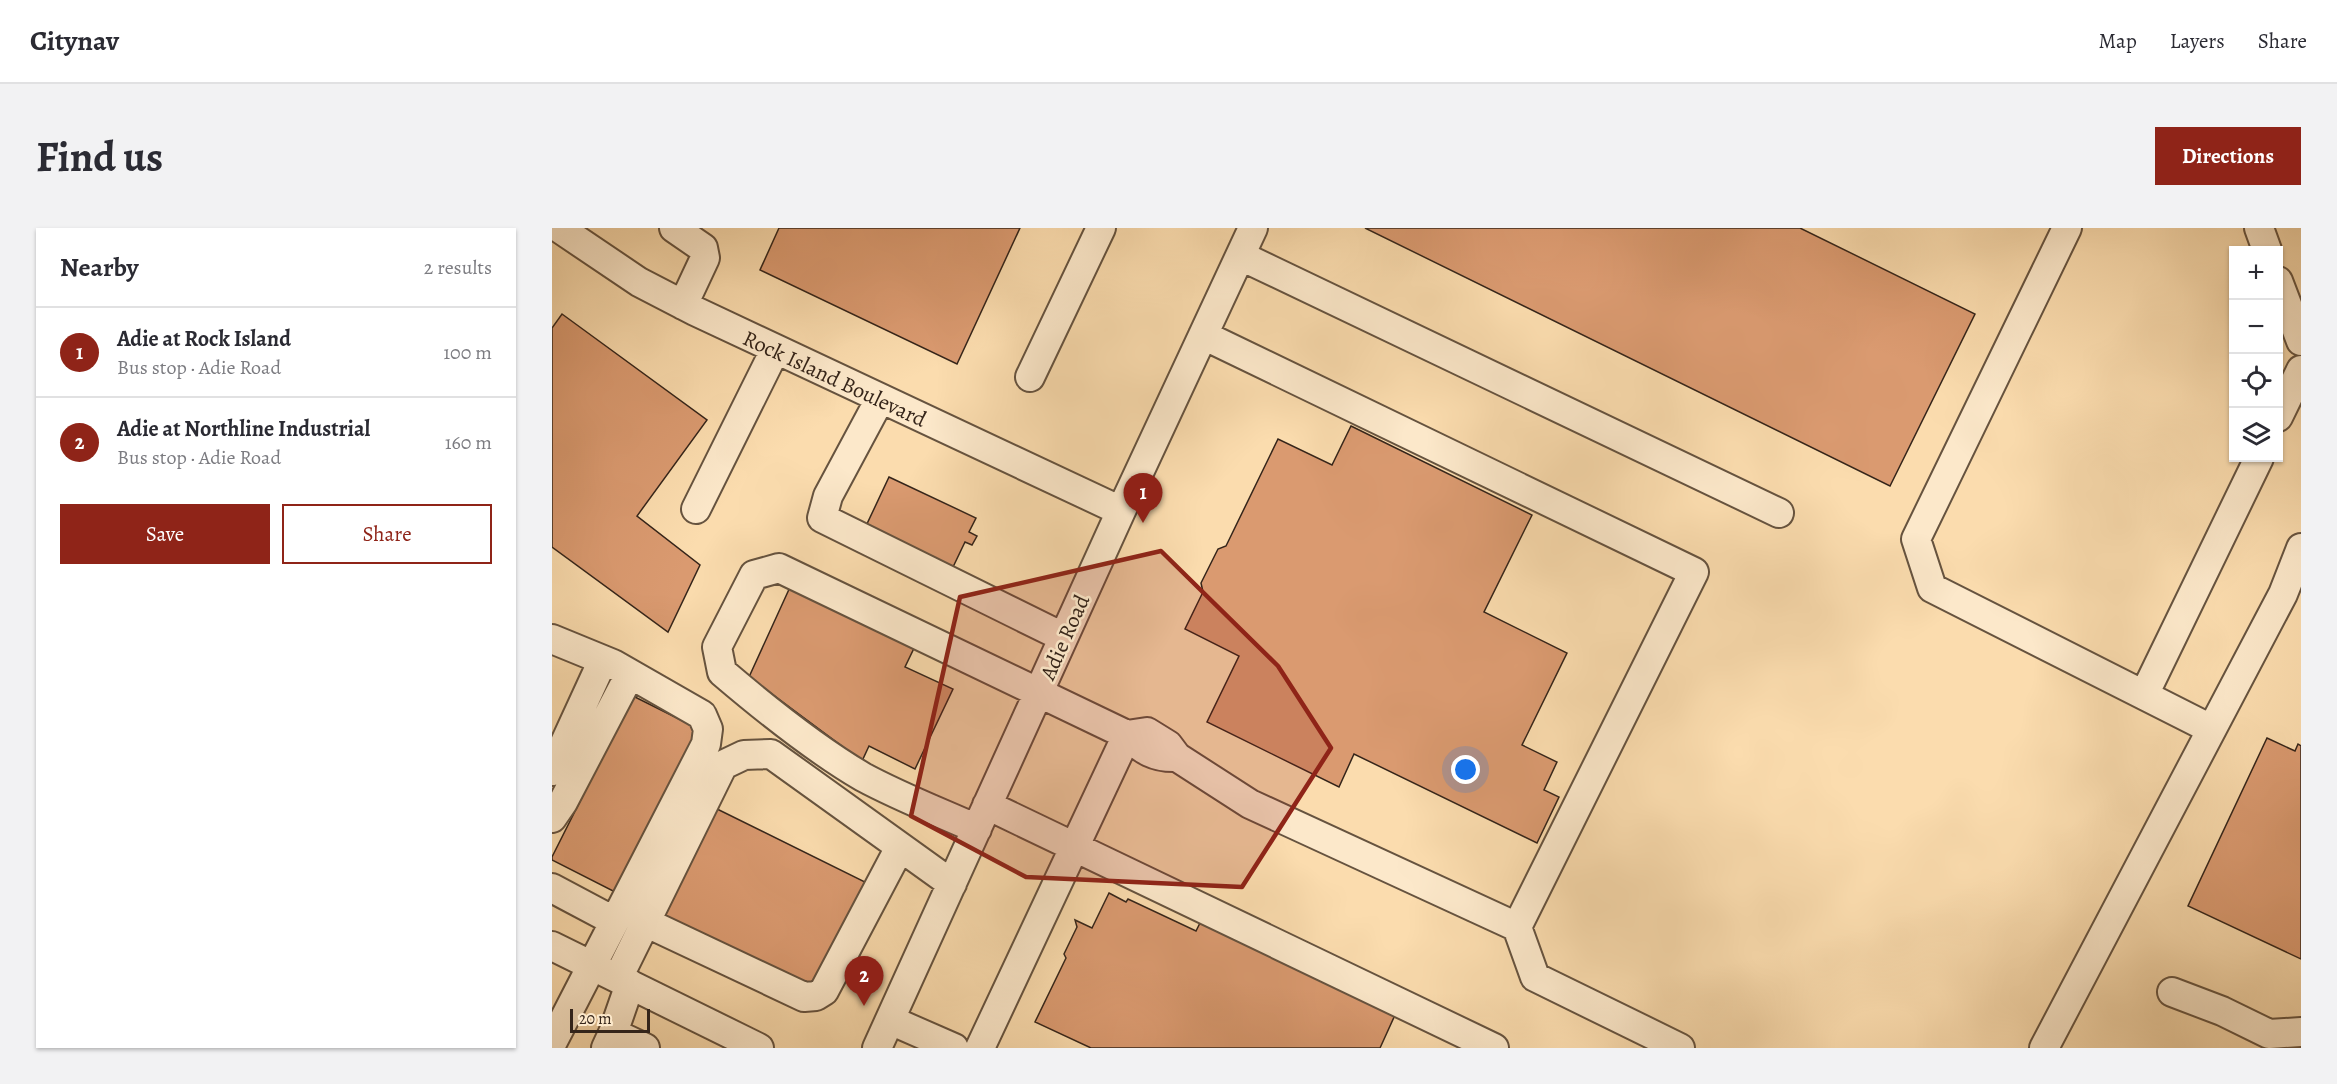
<!DOCTYPE html>
<meta charset="utf-8">
<style>
body{margin:0;font-family:Alegreya,serif;background:#f2f2f3;color:#2b2b33}
.controls{position:absolute;right:18px;top:18px;display:grid;overflow:hidden;border-radius:0px;box-shadow:0 2px 4px #0004}
.controls button{width:54px;height:54px;display:grid;place-items:center;padding:0;border:0;border-bottom:2px solid #e1e1e2;background:#fff;color:#2b2b33;font:30px sans-serif}
.scale{position:absolute;left:18px;bottom:15px;width:80px;box-sizing:border-box;padding-left:6px;border:3px solid #35251a;border-top:0;font-size:16px;line-height:21px;white-space:nowrap;color:#35251a;-webkit-text-stroke:4px #fce8ca;paint-order:stroke}
.you{position:absolute;left:914px;top:542px;width:21px;height:21px;margin:-15px;border:4px solid #fff;border-radius:50%;background:#1a73e8;box-shadow:0 0 0 9px #1a73e833}
.badge{display:grid;place-items:center;width:39px;height:39px;border-radius:50%;background:#8f2418;color:#fff;font-size:20px;font-weight:700}
.pin{position:absolute;translate:-50% -50px;filter:drop-shadow(0 2px 3px #0008)}
.pin::after{content:'';position:absolute;top:32px;width:21px;height:18px;background:inherit;clip-path:polygon(0 0,100% 0,50% 100%)}
.list{margin:0;padding:0;list-style:none}
h2{display:flex;justify-content:space-between;align-items:center;height:78px;margin:0;padding:0 24px;font-size:26px}
h2 small{font-size:20px;font-weight:400;color:#7c7c81}
.list li{display:grid;grid-template-columns:39px 1fr auto;gap:18px;align-items:center;box-sizing:border-box;height:90px;padding:0 24px;border-top:2px solid #e1e1e2}
.list b{display:block;font-size:22px;white-space:nowrap}
.list p{margin:0;font-size:20px;white-space:nowrap;color:#7c7c81}
.list em{font-size:20px;font-style:normal;color:#7c7c81}
.actions{display:flex;gap:12px;padding:18px 24px}
.actions a{flex:1;padding:14px 0;border:2px solid #8f2418;border-radius:0px;text-align:center;font-size:21px;color:#8f2418}
.actions .main{background:#8f2418;color:#fff}
.icon{flex:none;width:33px;height:33px;fill:none;stroke:currentColor;stroke-width:2;stroke-linecap:round;stroke-linejoin:round}
.map{position:relative;flex:none;width:1749px;height:820px;overflow:hidden;border-radius:0px}
header{display:flex;align-items:center;gap:36px;box-sizing:border-box;height:84px;padding:0 30px;background:#fff;border-bottom:2px solid #e1e1e2}
header strong{font-size:28px}
nav{display:flex;gap:33px;margin-inline-start:auto;font-size:21px}
.intro{display:flex;align-items:center;justify-content:space-between;box-sizing:border-box;height:144px;padding:0 36px}
h1{margin:0;font-size:42px}
.button{padding:15px 27px;border-radius:0px;background:#8f2418;color:#fff;font-size:21px;font-weight:700}
main{display:flex;gap:36px;padding:0 36px}
aside{flex:1;background:#fff;border-radius:0px;box-shadow:0 2px 4px #0004}
.map>svg:first-child{display:block}
</style>
<header>
<strong>Citynav</strong>
<nav><a>Map</a><a>Layers</a><a>Share</a></nav>
</header>
<div class="intro"><h1>Find us</h1><a class="button">Directions</a></div>
<main>
<aside>
<h2>Nearby<small>2 results</small></h2>
<ul class="list">
<li><span class="badge">1</span><div><b>Adie at Rock Island</b><p>Bus stop · Adie Road</p></div><em>100 m</em></li>
<li><span class="badge">2</span><div><b>Adie at Northline Industrial</b><p>Bus stop · Adie Road</p></div><em>160 m</em></li>
</ul>
<div class="actions"><a class="main">Save</a><a>Share</a></div>
</aside>
<div class="map">
<svg width="1749" height="820" viewBox="0 0 1749 820">
<rect width="100%" height="100%" fill="#fbdcae"/>
<filter id="stains"><feTurbulence type="fractalNoise" baseFrequency=".00333" numOctaves="4"/><feColorMatrix values="0 0 0 0 .2 0 0 0 0 .09 0 0 0 0 .02 0 0 0 .5 -.17"/></filter>
<radialGradient id="worn" r=".72"><stop offset=".6" stop-color="#630" stop-opacity="0"/><stop offset="1" stop-color="#630" stop-opacity=".3"/></radialGradient>
<path fill="#da9a70" stroke="#35251a" stroke-width="1.5" d="M227,0H468L405,136L208,42Z
M813,0H1248L1423,86L1338,258Z
M10,86L155,192L85,288L148,337L116,404L0,319V100Z
M799,198L980,287L932,384L1015,425L970,517L1005,534L992,562L1007,569L985,615L802,526L787,559L655,494L687,428L633,401L651,364L649,355L666,321L674,318L726,211L780,237Z
M337,249L424,290L417,304L425,308L420,317L413,314L401,339L314,298Z
M239,357L364,416L353,439L401,461L363,541L317,518L310,533L197,449Z
M81,468L147,501L65,665L0,632V629Z
M1715,510L1743,523L1746,516L1749,518V731L1636,678Z
M159,578L313,654L259,761L106,684Z
M557,665L574,674L576,671L644,703L648,695L843,787L828,820H539L483,794L514,730L512,726L525,699L523,692L540,700Z"/>
<g fill="none" stroke-linecap="round" stroke-linejoin="round">
<defs>
<path id="minor" d="M7,0L87,54L143,83L569,283
M122,0L151,20L153,30L131,77
M1515,0L1364,311L1380,360L1659,501
M1707,0L1715,22
M689,28L1227,285
M1726,53L1749,113
M651,107L1142,344L965,699
M478,149L549,0
M328,171L276,268L270,290L511,409
M1726,189L1749,142
M144,281L223,122
M0,411L61,436L150,487L156,501L154,516L0,815
M1592,467L1707,230
M595,504L616,517L625,529C603,530 590,522 575,507Z
M625,529L698,576L965,699L983,749L1128,820
M0,543L51,432
M435,577L942,820
M0,590L11,574L78,446
M425,601C387,584 348,569 311,549C265,522 211,479 170,444L165,419L202,347L227,340L575,507L428,820
M0,660L62,693
M93,694L252,769L264,768L272,763L348,619
M0,718L207,820
M66,750L171,537L192,527L219,526L400,656
M1620,764L1670,783L1717,806L1749,804
M338,792L402,820
M61,805L78,756
M54,820L61,805L93,820
M325,820L569,283L701,0
M1492,820L1731,366L1749,320"/>
</defs>
<use href="#minor" stroke="#66533f" stroke-width="32"/>
<use href="#minor" stroke="#fce8ca" stroke-width="28"/>
</g>
<path fill="#8f2418" fill-opacity="0.2" stroke="#8f2418" stroke-width="4.5" stroke-linejoin="round" d="M609,323L726,438L779,520L690,659L474,649L359,588L408,369Z"/>
<g text-anchor="middle" stroke-width="5" stroke-linejoin="round" paint-order="stroke">
<g font-size="22" fill="#35251a" stroke="#fce8ca">
<text transform="translate(283 150) rotate(25)" y="8">Rock Island Boulevard</text>
<text transform="translate(512 409) rotate(-66)" y="8">Adie Road</text>
</g>
</g>
<rect width="100%" height="100%" filter="url(#stains)"/>
<rect width="100%" height="100%" fill="url(#worn)"/>
</svg>
<div class="controls">
<button>+</button>
<button>−</button>
<button><svg class="icon" aria-label="locate" viewBox="0 0 24 24"><circle cx="12" cy="12" r="6"/><path d="M12 2v4M12 18v4M2 12h4M18 12h4"/></svg></button>
<button><svg class="icon" aria-label="layers" viewBox="0 0 24 24"><path d="M12 4l9 5-9 5-9-5zM3 14l9 5 9-5"/></svg></button>
</div>
<div class="scale">20 m</div>
<div class="you"></div>
<div class="pin badge" style="left:591px;top:295px">1</div>
<div class="pin badge" style="left:312px;top:778px">2</div>
</div>
</main>
